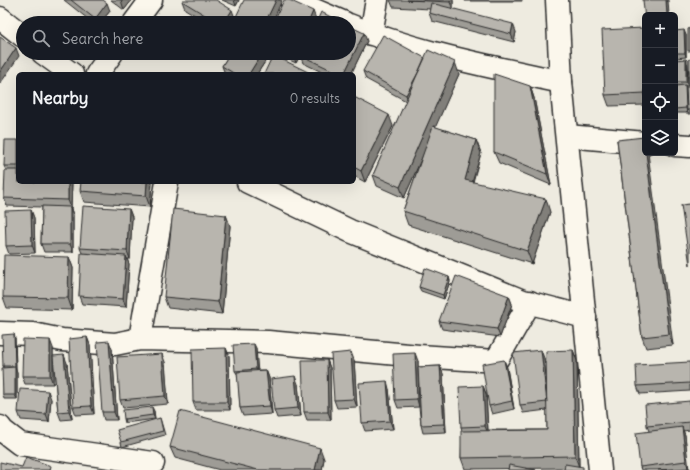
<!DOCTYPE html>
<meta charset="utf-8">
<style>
body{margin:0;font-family:Delius,sans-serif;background:#20242c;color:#f1f3f6}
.controls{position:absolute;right:12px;top:12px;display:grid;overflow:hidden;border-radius:6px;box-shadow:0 4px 16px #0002}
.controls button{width:36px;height:36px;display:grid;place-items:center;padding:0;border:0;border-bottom:1px solid #363941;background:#171b24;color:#f1f3f6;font:20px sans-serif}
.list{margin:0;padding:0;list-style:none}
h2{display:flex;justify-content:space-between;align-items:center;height:52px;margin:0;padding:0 16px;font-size:17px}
h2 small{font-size:13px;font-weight:400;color:#9ea1a6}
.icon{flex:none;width:22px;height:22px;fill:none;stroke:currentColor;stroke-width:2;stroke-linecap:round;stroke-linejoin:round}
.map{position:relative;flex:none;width:690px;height:470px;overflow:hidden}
.search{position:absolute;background:#171b24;box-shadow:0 4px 16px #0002;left:16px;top:16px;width:340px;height:44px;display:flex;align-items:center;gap:10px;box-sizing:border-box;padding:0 14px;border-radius:22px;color:#9ea1a6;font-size:15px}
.panel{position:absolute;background:#171b24;box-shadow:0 4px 16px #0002;left:16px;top:72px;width:340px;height:112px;border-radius:6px}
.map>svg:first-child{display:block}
</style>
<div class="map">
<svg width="690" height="470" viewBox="0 0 690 470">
<rect width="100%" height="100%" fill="#eeebe0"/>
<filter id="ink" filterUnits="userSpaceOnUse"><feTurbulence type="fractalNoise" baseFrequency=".025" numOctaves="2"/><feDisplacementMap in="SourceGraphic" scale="8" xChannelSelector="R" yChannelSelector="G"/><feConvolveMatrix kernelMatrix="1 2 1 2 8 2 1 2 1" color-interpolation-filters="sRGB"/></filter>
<g filter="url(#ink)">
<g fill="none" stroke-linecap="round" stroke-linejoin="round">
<defs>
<path id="minor" d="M291,0L345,23
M0,18L23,36
M134,23L151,0
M349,25C416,53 490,66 561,82
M371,34L377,0
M43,53L72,74
M97,74L112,53
M567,136L645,143
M675,145L690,146
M248,182L350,231L523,301L585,317
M0,333L33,334L62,340L115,344L140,339L268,342L419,356L496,361L530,302
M140,339L167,182
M0,427L3,431L20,444L153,463"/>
<path id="tertiary" d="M557,0L561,82L600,470"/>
</defs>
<use href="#minor" stroke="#2b2b2b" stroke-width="25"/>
<use href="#tertiary" stroke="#2b2b2b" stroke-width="25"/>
<use href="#minor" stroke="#fbf7ec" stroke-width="22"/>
<use href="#tertiary" stroke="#fbf7ec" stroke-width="22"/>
</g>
<path fill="#9e9c96" stroke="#2b2b2b" d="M64,0H103L110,11L100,23H93Z
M111,0H132L124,10Z
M222,0H239L236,6Z
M390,0H453V9L516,32L514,42L432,21L429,13L430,9L393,7Z
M465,0H522V1H465Z
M182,1L235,18L232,23H208L185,9Z
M645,31V105L609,106L605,95Z
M675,31L686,35V57L675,58Z
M367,41L351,74H326L303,63L300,55Z
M230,53H269L270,54L257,74H225L222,66Z
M274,53H301L296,63Z
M425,58L459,74L435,127L476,140L481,153L473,182L550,212L532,264L408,225L403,211L422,157L404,198L377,186L373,175L406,101L366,79L363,71Z
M675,60L687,63L688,86H685L686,89L690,87V114H688L687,110V113H675Z
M530,86L534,98L551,185L499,163L494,152Z
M354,97L393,126L365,182L354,176Z
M18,140V182H72L71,208L73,215V252H44L41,244L42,207L7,206L4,198L6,170L4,166Z
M617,140L673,345L646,348L642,337Z
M152,182L150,207L84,202L80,191Z
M129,209L132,217L130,259H127L129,264L126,307L82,304L79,296L82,253L80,248Z
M31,210L34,218L35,253L9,254L6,246Z
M226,215L230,226L222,314L168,308L164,297Z
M69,257L73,268L72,310L7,308L3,297Z
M449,277L450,281L444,299L421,291L419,287Z
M509,296L512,304L500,337L442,329L439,321Z
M87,337L90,345L94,414L76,415L73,407Z
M15,338L16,370L17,372V399H4L3,395L4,368L3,366Z
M53,348V356L67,363L72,419L61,420L58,412L53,357V384H25L22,376Z
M226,348L229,356L230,410H196L193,402Z
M256,348L257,370H266L269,378L272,414L243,416L240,408L238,375L235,371Z
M112,349L117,420H104L102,412Z
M573,350L577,361L579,466L564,468L465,469L461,458L462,431L461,427L483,386L486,394L488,430H547V410L523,413L520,405L544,358L546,381Z
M327,360L330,368L331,420H307L304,412Z
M354,360L357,407L337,408L334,400Z
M504,360L507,368L514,409L492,414L489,406Z
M418,361V367L440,366L443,374L446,432L423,433L421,425L419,407L398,408L395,400Z
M165,362L168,404L123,408L120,400Z
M690,362V391L640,394L637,386Z
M298,384L301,416L277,418L274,410Z
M389,389L393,429L365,431L362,423Z
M51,399L49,422L21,420L18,412Z
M690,401V430L683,431L685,435L688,468L690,470H641L640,467L649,431L647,426Z
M154,411L155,419L125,423L124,419Z
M160,418L165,435L122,447L121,442Z
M170,447L324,459L322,470H220L175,458Z"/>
<path fill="#817f7a" stroke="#2b2b2b" d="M121,0H132L124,10Z
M234,0H239L236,6Z
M276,0H282L272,23H265Z
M450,0H453V10L450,2Z
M666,0H668L669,15H667Z
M107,3L110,11L100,23H96L95,19Z
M232,10L235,18L232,23H224Z
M313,11L316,19L314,23H308Z
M513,24L516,32L514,42L511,34Z
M684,30L686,35V57L685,53Z
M364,33L367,41L351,74H344Z
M16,48L19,56L0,84V72Z
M262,53H269L270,54L257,74H249Z
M294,53H301L296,63L293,55Z
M426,59L409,103L406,95Z
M686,59L687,63L688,86L686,82Z
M455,62L459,74L404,198L400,187Z
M685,85L687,90V113L686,108Z
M530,86L534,98L551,185L547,174Z
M389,115L393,126L365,182L361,171Z
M476,140L481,153L469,193L465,180Z
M646,153H648L673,345L669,334Z
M68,182H72L71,208L68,200Z
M147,182H152L150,207L146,196Z
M546,199L550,212L532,264L527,251Z
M70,207L73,215V252L70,244Z
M129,209L132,217L130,259L127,251Z
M31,210L34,218L35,253L32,245Z
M226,215L230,226L222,314L218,302Z
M126,256L129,264L126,307L123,299Z
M69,257L73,268L72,310L68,298Z
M449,277L450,281L444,299L443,295Z
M509,296L512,304L500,337L497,329Z
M14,334L15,338L16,370L15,366Z
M87,337L90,345L94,414L91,406Z
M50,340L53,348V384L50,376Z
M109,341L112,349L117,420L114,412Z
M254,344L256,348L258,373L256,369Z
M226,348L229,356L230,410L227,402Z
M541,350L544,358L550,410L547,402Z
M573,350L577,361L579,467L575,456Z
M351,352L354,360L357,407L354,399Z
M415,353L418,361L419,407L417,399Z
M162,354L165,362L168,404L165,396Z
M64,355L67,363L72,419L69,411Z
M327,360L330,368L331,420L328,412Z
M504,360L507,368L514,409L512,401Z
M440,366L443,374L446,432L444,424Z
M15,367L17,372V399L15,395Z
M266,370L269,378L272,414L270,406Z
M295,376L298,384L301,416L298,408Z
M387,381L389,389L393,429L390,421Z
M483,386L486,394L488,434L485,426Z
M48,391L51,399L49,422L46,414Z
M152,407L154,411L155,419L153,415Z
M682,427L685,435L689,470L686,461Z
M320,448L324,459L322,470H315Z"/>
<path fill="#b8b5ae" stroke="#2b2b2b" d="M71,0H103L107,3L95,19Z
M183,0H216L232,10L224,23H218L182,1Z
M244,0H276L265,23H233Z
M284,0H289L313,11L308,23H273Z
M407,0H450V2Z
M643,0H666L667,15H645V20Z
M431,3L513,24L511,34L429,13Z
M321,12L343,23H316Z
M349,26L364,33L344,74H340L300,55L301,53H349Z
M644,28L645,53V93L605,95L602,30Z
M690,28V51H688V29Z
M684,30L685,53H675V31Z
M383,35L425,58L420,69L406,95L363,71Z
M0,37L16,48L0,72Z
M428,50L455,62L400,187L373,175Z
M230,53H262L249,74H235L222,66Z
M288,53H294L293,55Z
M273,55L308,72L307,74H264Z
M686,59V82H675V60Z
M690,59V82H689L688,60Z
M494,74L530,86L547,174L494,152Z
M685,85L686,108L675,109V86Z
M686,87H690V110H687Z
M354,97L389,115L361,171L354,167Z
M433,126L476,140L465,180L546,199L527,251L403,211Z
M644,137L645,153H646L669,334L642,337L617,140Z
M5,140H18V166H4Z
M5,170H18V182H68V200L4,198Z
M81,182H147L146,196L80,191Z
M690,204V265L681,205Z
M42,206L70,207V244H41Z
M83,206L129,209L127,251L80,248Z
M173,209L226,215L218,302L164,297Z
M31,210L32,245L6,246L5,211Z
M81,253L126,256L123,299L79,296Z
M4,255L69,257L68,298L3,297Z
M425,268L449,277L443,295L419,287Z
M456,276L509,296L497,329L439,321Z
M14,334L15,366H3L2,335Z
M87,337L91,406L73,407L69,339Z
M23,339L50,340V376H22Z
M109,341L114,412H102L97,342Z
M254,344L256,369L235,371L233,345Z
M226,348L227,402H193L192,349Z
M541,350L547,402L520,405L513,353Z
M573,350L575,456L461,458V431L547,430L546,351Z
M351,352L354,399L334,400L331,354Z
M415,353L417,399L395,400L393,354Z
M162,354L165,396L120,400L117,357Z
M64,355L69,411L58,412L53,356Z
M302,360H327L328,412H304Z
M504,360L512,401L489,406L482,364Z
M690,362V383L637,386L636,365Z
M440,366L444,424L421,425L418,367Z
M15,367V395H3L2,368Z
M266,370L270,406L240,408L237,372Z
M295,376L298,408L274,410L271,379Z
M387,381L390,421L362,423L359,383Z
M483,386L485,426L461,427L459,387Z
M20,389L48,391L46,414L18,412Z
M690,401V422L647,426L645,405Z
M152,407L153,415L124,419L123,410Z
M180,411L320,448L315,470H258L170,447Z
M160,418L163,431L121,442L117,430Z
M682,427L686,461L640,467L636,433Z
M26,457L51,466L50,470H0V462L22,467Z
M565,464L583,467V470H564Z
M509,465L536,470H508Z
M690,468V470H658Z"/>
</g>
</svg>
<div class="controls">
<button>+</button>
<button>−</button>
<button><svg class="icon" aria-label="locate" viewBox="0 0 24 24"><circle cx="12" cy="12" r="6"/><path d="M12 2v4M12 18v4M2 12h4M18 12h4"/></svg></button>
<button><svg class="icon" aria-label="layers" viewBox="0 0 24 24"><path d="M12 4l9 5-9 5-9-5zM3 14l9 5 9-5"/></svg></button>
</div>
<div class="search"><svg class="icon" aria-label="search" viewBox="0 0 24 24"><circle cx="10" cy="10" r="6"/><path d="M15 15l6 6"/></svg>Search here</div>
<section class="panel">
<h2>Nearby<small>0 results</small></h2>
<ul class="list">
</ul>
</section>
</div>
